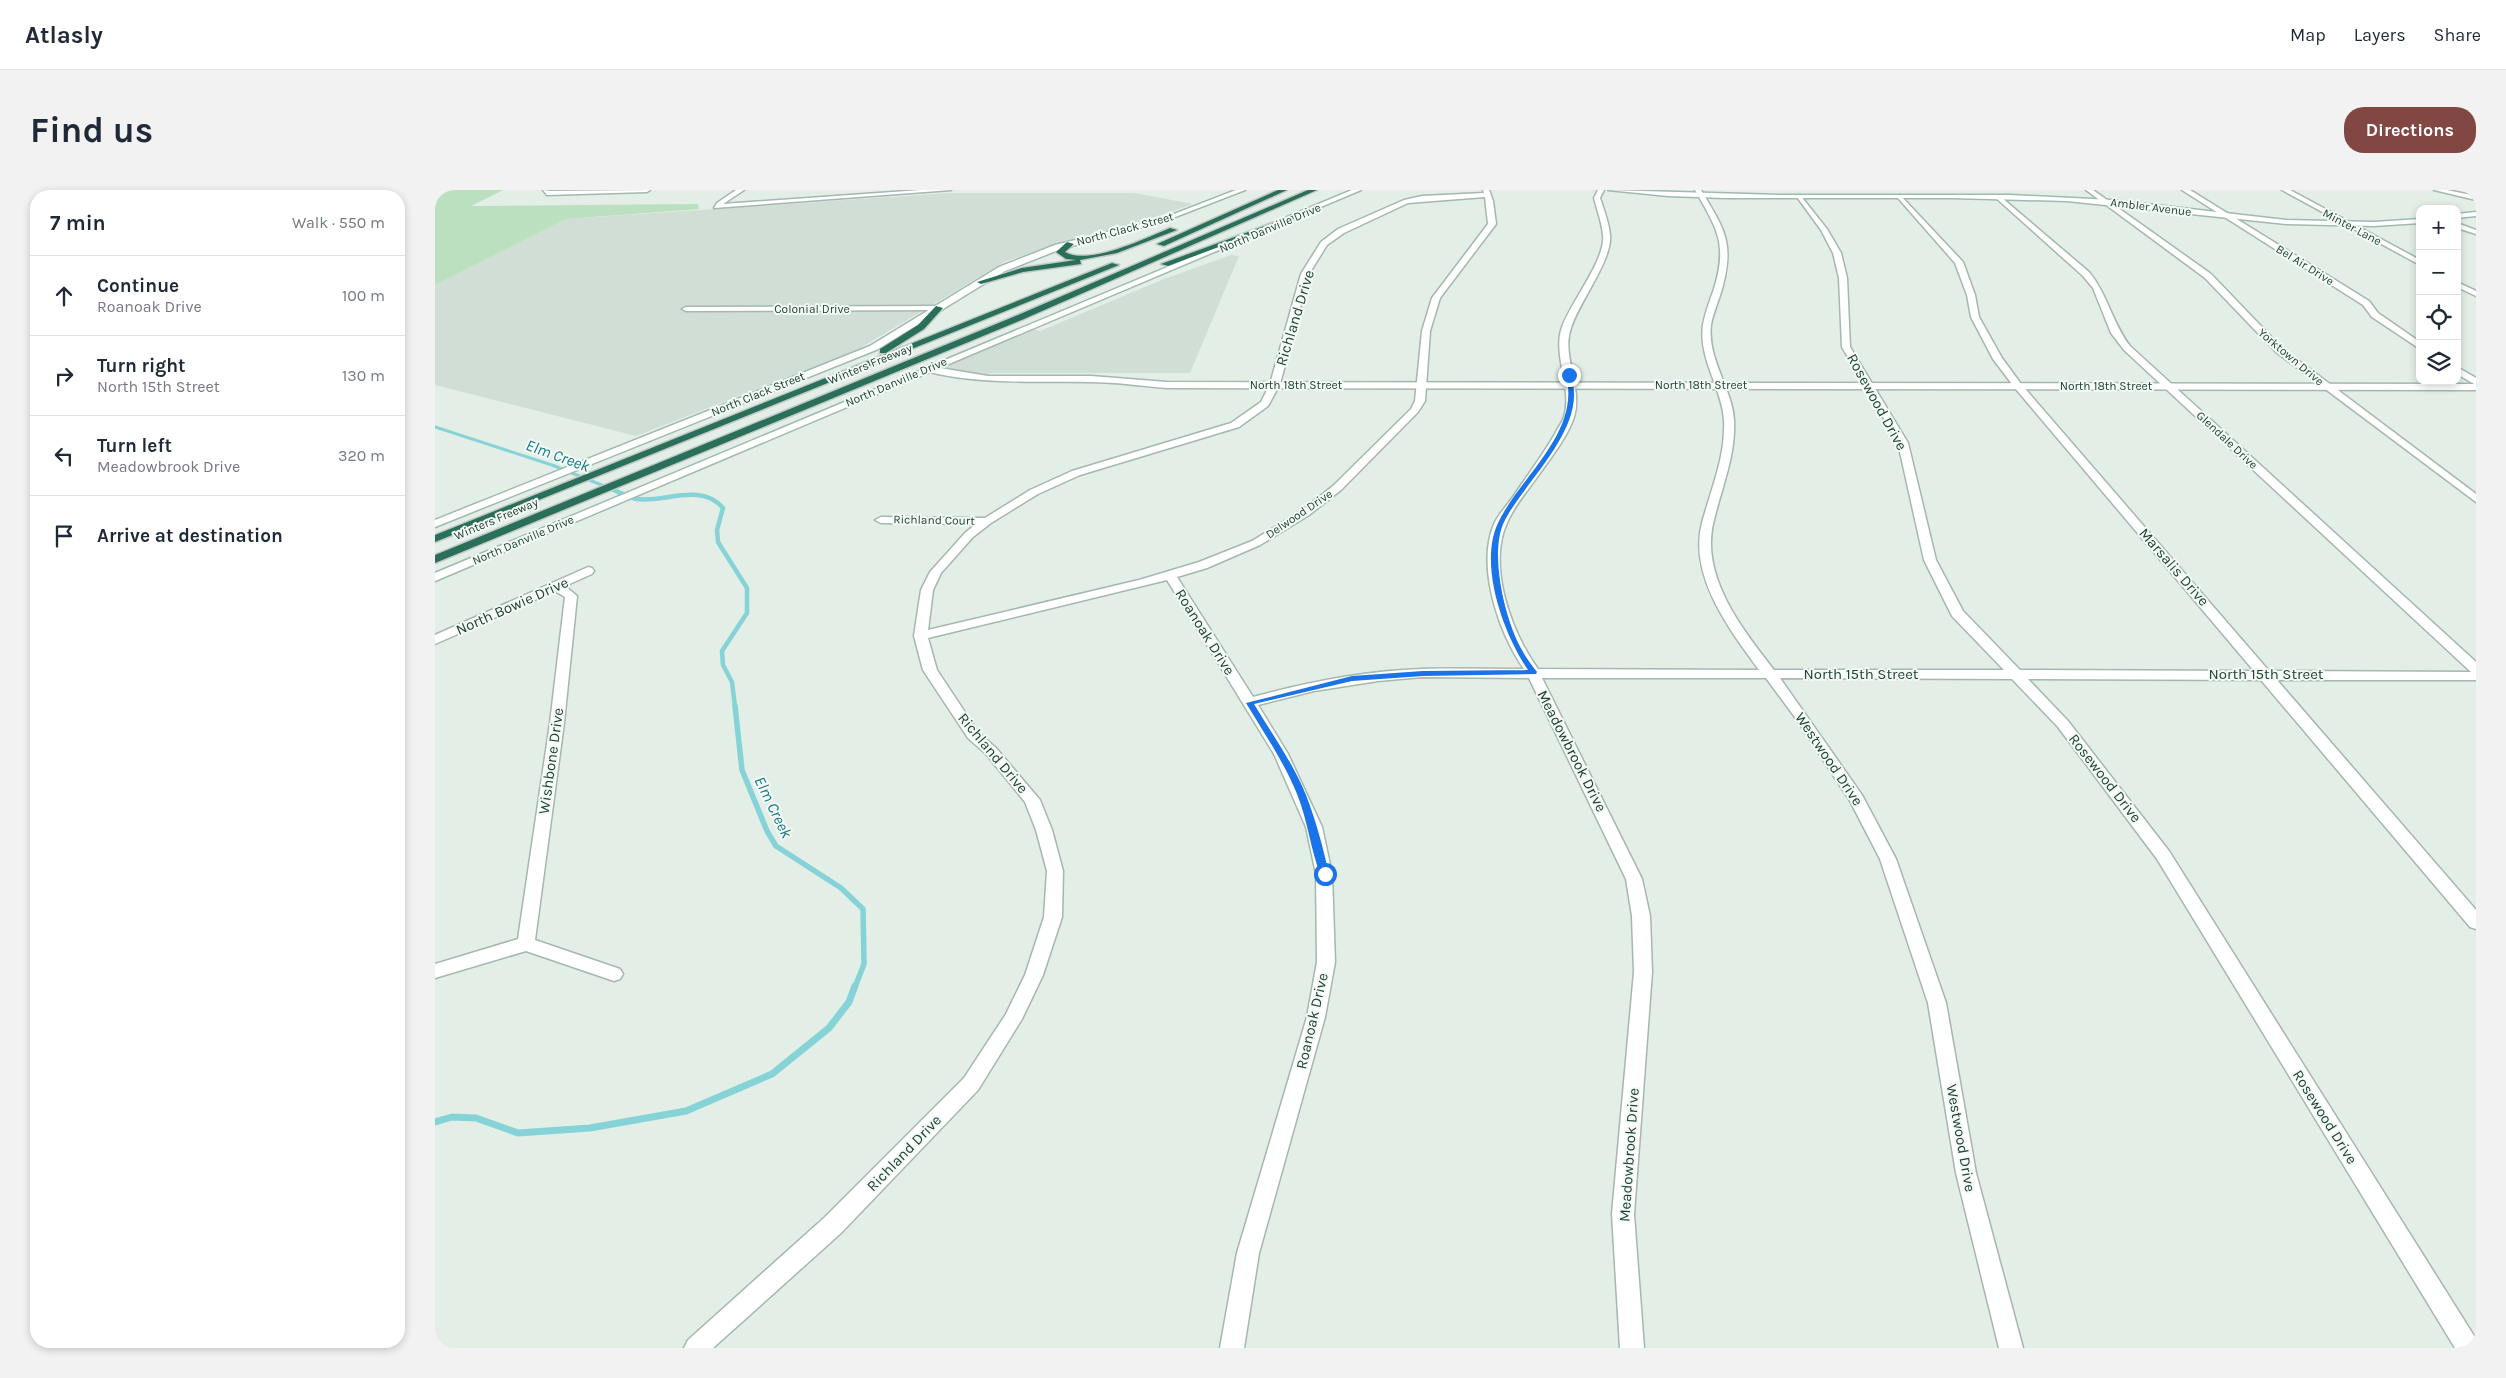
<!DOCTYPE html>
<meta charset="utf-8">
<style>
body{margin:0;font-family:Karla,sans-serif;background:#f2f2f3;color:#1f2937}
.controls{position:absolute;right:15px;top:15px;display:grid;overflow:hidden;border-radius:10px;box-shadow:0 2px 8px #0003}
.controls button{width:45px;height:45px;display:grid;place-items:center;padding:0;border:0;border-bottom:1px solid #e0e1e3;background:#fff;color:#1f2937;font:25px sans-serif}
.stop{position:absolute;width:15px;height:15px;margin:-11px;border:4px solid #1a73e8;border-radius:50%;background:#fff}
.stop.end{background:#1a73e8;border-color:#fff;box-shadow:0 1px 5px #0008}
.list{margin:0;padding:0;list-style:none}
h2{display:flex;justify-content:space-between;align-items:center;height:65px;margin:0;padding:0 20px;font-size:21px}
h2 small{font-size:16px;font-weight:400;color:#747a83}
.list li{display:grid;grid-template-columns:32px 1fr auto;gap:15px;align-items:center;box-sizing:border-box;height:80px;padding:0 20px;border-top:1px solid #e0e1e3}
.list b{display:block;font-size:19px;white-space:nowrap}
.list p{margin:0;font-size:16px;white-space:nowrap;color:#747a83}
.list em{font-size:16px;font-style:normal;color:#747a83}
.icon{flex:none;width:28px;height:28px;fill:none;stroke:currentColor;stroke-width:2;stroke-linecap:round;stroke-linejoin:round}
.map{position:relative;flex:none;width:2041px;height:1158px;overflow:hidden;border-radius:20px}
header{display:flex;align-items:center;gap:30px;box-sizing:border-box;height:70px;padding:0 25px;background:#fff;border-bottom:1px solid #e0e1e3}
header strong{font-size:24px}
nav{display:flex;gap:28px;margin-inline-start:auto;font-size:18px}
.intro{display:flex;align-items:center;justify-content:space-between;box-sizing:border-box;height:120px;padding:0 30px}
h1{margin:0;font-size:35px}
.button{padding:12px 22px;border-radius:20px;background:#824643;color:#fff;font-size:18px;font-weight:700}
main{display:flex;gap:30px;padding:0 30px}
aside{flex:1;background:#fff;border-radius:20px;box-shadow:0 2px 8px #0003}
.map>svg:first-child{display:block}
</style>
<header>
<strong>Atlasly</strong>
<nav><a>Map</a><a>Layers</a><a>Share</a></nav>
</header>
<div class="intro"><h1>Find us</h1><a class="button">Directions</a></div>
<main>
<aside>
<h2>7 min<small>Walk · 550 m</small></h2>
<ul class="list">
<li><svg class="icon" aria-label="ahead" viewBox="0 0 24 24"><path d="M12 20V5M6 11l6-6 6 6"/></svg><div><b>Continue</b><p>Roanoak Drive</p></div><em>100 m</em></li>
<li><svg class="icon" aria-label="right" viewBox="0 0 24 24"><path d="M7 20v-9h11M14 6l5 5-5 5"/></svg><div><b>Turn right</b><p>North 15th Street</p></div><em>130 m</em></li>
<li><svg class="icon" aria-label="left" viewBox="0 0 24 24"><path d="M17 20v-9H6M10 6l-5 5 5 5"/></svg><div><b>Turn left</b><p>Meadowbrook Drive</p></div><em>320 m</em></li>
<li><svg class="icon" aria-label="arrive" viewBox="0 0 24 24"><path d="M6 21V4h12l-3 4 3 4H6"/></svg><div><b>Arrive at destination</b></div></li>
</ul>
</aside>
<div class="map">
<svg width="2041" height="1158" viewBox="0 0 2041 1158">
<rect width="100%" height="100%" fill="#e3eee7"/>
<path fill="#d1ded6" d="M513,3H700L758,14L701,34L638,49L569,72L422,160L201,246L0,195V95L131,29Z
M796,65L804,66L755,183H556L549,186L507,179L511,175L596,139L605,141L729,89Z"/>
<path fill="#bae0c0" d="M0,0H68L36,16L263,14L264,19L131,29L0,95Z"/>
<g fill="none" stroke-linecap="round" stroke-linejoin="round">
<path stroke="#86d3d7" stroke-width="3" d="M0,237L117,275L179,300"/>
<path stroke="#86d3d7" stroke-width="4.5" d="M176,299C184,302 193,307 202,309C229,313 266,292 288,318L282,340L283,352L312,398V423L287,461L288,475L297,492L300,517"/>
<path stroke="#86d3d7" stroke-width="5.5" d="M300,516L307,580L332,641L341,656L406,698L428,719L429,774L420,797"/>
<path stroke="#86d3d7" stroke-width="7" d="M0,932L17,927L41,928L83,943L155,938L251,921L337,884L394,838L414,812L420,796"/>
<defs>
<path id="minor" d="M108,0L115,1L215,0L212,2L112,5Z
M301,0H309L288,14L486,0H516L279,18L282,13Z
M1048,0H1054L1058,11L1061,34L1005,108L995,141L990,211L983,222L906,300L874,325L825,355L772,378L742,387L818,507C873,492 929,481 986,479C1021,478 1055,479 1089,479C1064,443 1040,375 1060,332C1065,323 1072,315 1078,307C1092,286 1107,266 1120,244C1122,239 1127,233 1129,227C1138,198 1117,165 1127,137C1136,112 1171,69 1168,45C1167,33 1162,20 1159,8L1163,0H1169L1165,8C1169,20 1174,33 1175,45C1178,69 1144,112 1136,138C1126,165 1148,198 1139,227C1133,246 1115,269 1103,286C1093,300 1079,316 1072,333C1052,377 1077,443 1103,479L1324,480C1295,440 1253,386 1267,333C1276,299 1291,266 1289,230C1287,198 1263,168 1268,135C1270,123 1275,110 1279,99C1293,53 1282,39 1260,0H1266C1289,39 1300,52 1287,99C1284,110 1278,123 1276,135C1272,169 1297,198 1299,230C1301,266 1286,299 1278,334C1266,388 1308,440 1339,480H1569L1517,426L1489,370L1463,253L1407,157L1404,88L1398,63L1386,40L1362,7L1365,5L1392,39L1406,63L1412,88L1415,157L1473,253L1501,370L1528,421L1585,480L1819,481L1580,198L1558,169L1536,127L1532,105L1520,73L1463,8L1465,5L1528,72L1540,105L1544,127L1567,168L1586,194L1834,481L2036,482L1689,160L1676,143L1658,98L1648,86L1561,8L1566,7L1654,82C1673,105 1677,133 1695,156L2041,472V490H1842L2041,720V739L2035,737L1826,490L1593,489L1633,531L1734,661L2041,1149V1158H2020L1722,669L1623,537L1577,489L1345,488L1427,605L1461,669L1511,813L1541,983L1588,1158H1564L1521,983L1493,813L1445,669L1415,611L1362,530L1331,488H1107L1207,689L1215,726L1217,782L1199,1024L1209,1158H1185L1177,1024L1199,782L1197,726L1191,689L1094,488L987,487L943,491L879,501L823,515L853,564L887,637L897,684L900,772L890,827L824,1063L809,1158H785L802,1063L872,827L882,772L881,684L871,637L839,564L732,390L493,448L502,480L543,542L561,558L605,610L617,640L628,681L627,727L608,785L587,829L543,900L406,1043L278,1158H249L253,1150L390,1027L529,888L571,824L590,785L609,727L612,681L601,640L590,612L551,564L533,548L488,480L479,446L486,400L495,382L530,343L541,334L446,333L440,330L446,327L550,328L595,300L637,281L796,233L826,212L835,194L866,84L886,52L903,39L969,10L987,6L1049,3ZM1050,7L1053,34L997,108L987,141L980,211L976,219L898,296L866,321L817,351L764,372L704,390L493,440L498,400L506,383L538,347L556,333L603,304L645,285L804,237L833,216L845,194L874,84L892,55L909,43L973,13Z
M1651,0H1658L1776,84L1847,158L2041,304V312L1841,162L1770,88Z
M1747,0H1755L1934,111L1943,123L1985,152V159L1937,127L1928,115Z
M1847,0H1855L1985,70V75Z
M2022,33L2041,40V44L2022,38Z
M2022,92L2041,101V106L2022,97Z
M504,116H507V120L251,121L247,119L251,117Z
M2022,177L2041,188V195L2022,184Z
M153,377L157,378L159,381L157,384L130,396L142,406L129,533L100,750L185,779L188,784L185,789L179,791L91,761L0,788V774L83,749L115,533L130,407L120,401L0,454V445Z"/>
<path id="tertiary" d="M1999,0H2012L2041,6V10Z
M493,176L553,186H656L732,192L2041,194V200L732,198C706,196 681,192 655,192C599,191 545,195 490,181V177Z"/>
<path id="secondary" d="M801,0H810L730,31L626,59L570,81L441,160L0,337V330L435,156L564,77L620,55L726,29Z
M917,0H926L0,391V383Z
M1173,0L1347,5H1575L1677,10L1851,30L1939,32L1985,29V33L1939,36L1851,34L1632,11L1518,8H1290L1233,6Z
M2041,22V26L2022,28V24Z"/>
<path id="motorway" d="M843,0H852L729,56L722,54Z
M873,0H882L589,129L0,373V365L583,125Z
M870,21L872,24L733,76L726,74Z
M735,38L742,40L682,63L645,70L646,74L588,82L546,94L542,92L587,78L641,70L631,69L621,62L632,52L639,54L630,62C654,76 711,48 735,38Z
M677,73L684,75L0,352V345Z
M501,116L508,118L489,139L451,163H445V159L483,135Z"/>
</defs>
<use href="#minor" stroke="#a5b7ae" stroke-width="3"/>
<use href="#tertiary" stroke="#a5b7ae" stroke-width="3"/>
<use href="#secondary" stroke="#a0baae" stroke-width="3"/>
<use href="#motorway" stroke="#c1cac6" stroke-width="3"/>
<use href="#minor" fill="#fff" fill-rule="evenodd"/>
<use href="#tertiary" fill="#fff" fill-rule="evenodd"/>
<use href="#secondary" fill="#fff" fill-rule="evenodd"/>
<use href="#motorway" fill="#2a6f59" fill-rule="evenodd"/>
</g>
<path fill="#1a73e8" d="M1135,184C1156,235 1090,290 1069,332C1054,363 1070,431 1087,460C1091,468 1097,475 1102,482L1101,484L988,486L917,491L819,514C837,544 858,573 871,605C881,631 888,657 894,684L890,687L886,686C876,662 873,631 862,604C849,572 829,543 811,513L917,486L988,481L1093,480C1069,445 1043,375 1063,333C1085,286 1146,243 1131,185Z"/>
<g text-anchor="middle" stroke-width="4" stroke-linejoin="round" paint-order="stroke">
<g font-size="12" fill="#214135" stroke="#f3faf6">
<text transform="translate(1716 17) rotate(7)" y="4">Ambler Avenue</text>
<text transform="translate(1917 37) rotate(28)" y="4">Minter Lane</text>
<text transform="translate(835 38) rotate(-23)" y="4">North Danville Drive</text>
<text transform="translate(690 39) rotate(-15)" y="4">North Clack Street</text>
<text transform="translate(1870 75) rotate(32)" y="4">Bel Air Drive</text>
<text x="377" y="123">Colonial Drive</text>
<text transform="translate(1856 167) rotate(40)" y="4">Yorktown Drive</text>
<text transform="translate(435 174) rotate(-22)" y="4">Winters Freeway</text>
<text transform="translate(461 192) rotate(-23)" y="4">North Danville Drive</text>
<text x="861" y="199">North 18th Street</text>
<text x="1266" y="199">North 18th Street</text>
<text x="1671" y="200">North 18th Street</text>
<text transform="translate(323 204) rotate(-22)" y="4">North Clack Street</text>
<text transform="translate(1792 250) rotate(43)" y="4">Glendale Drive</text>
<text transform="translate(864 324) rotate(-34)" y="4">Delwood Drive</text>
<text transform="translate(61 329) rotate(-23)" y="4">Winters Freeway</text>
<text transform="translate(499 330) rotate(1)" y="4">Richland Court</text>
<text transform="translate(88 350) rotate(-23)" y="4">North Danville Drive</text>
</g>
<g font-size="15" fill="#214135" stroke="#f3faf6">
<text transform="translate(860 128) rotate(-73)" y="5">Richland Drive</text>
<text transform="translate(1442 212) rotate(61)" y="5">Rosewood Drive</text>
<text transform="translate(1739 377) rotate(49)" y="5">Marsalis Drive</text>
<text transform="translate(77 416) rotate(-24)" y="5">North Bowie Drive</text>
<text transform="translate(770 442) rotate(58)" y="5">Roanoak Drive</text>
<text x="1426" y="489">North 15th Street</text>
<text x="1831" y="489">North 15th Street</text>
<text transform="translate(1137 561) rotate(63)" y="5">Meadowbrook Drive</text>
<text transform="translate(558 563) rotate(50)" y="5">Richland Drive</text>
<text transform="translate(1394 569) rotate(56)" y="5">Westwood Drive</text>
<text transform="translate(116 571) rotate(-82)" y="5">Wishbone Drive</text>
<text transform="translate(1670 588) rotate(52)" y="5">Rosewood Drive</text>
<text transform="translate(877 831) rotate(-77)" y="5">Roanoak Drive</text>
<text transform="translate(1890 927) rotate(58)" y="5">Rosewood Drive</text>
<text transform="translate(1526 948) rotate(80)" y="5">Westwood Drive</text>
<text transform="translate(469 963) rotate(-46)" y="5">Richland Drive</text>
<text transform="translate(1194 965) rotate(-86)" y="5">Meadowbrook Drive</text>
</g>
<g font-size="16" font-style="italic" fill="#167b82" stroke="#f3faf6">
<text transform="translate(123 265) rotate(20)" y="6">Elm Creek</text>
<text transform="translate(339 617) rotate(64)" y="6">Elm Creek</text>
</g>
</g>
</svg>
<div class="controls">
<button>+</button>
<button>−</button>
<button><svg class="icon" aria-label="locate" viewBox="0 0 24 24"><circle cx="12" cy="12" r="6"/><path d="M12 2v4M12 18v4M2 12h4M18 12h4"/></svg></button>
<button><svg class="icon" aria-label="layers" viewBox="0 0 24 24"><path d="M12 4l9 5-9 5-9-5zM3 14l9 5 9-5"/></svg></button>
</div>
<div class="stop" style="left:890px;top:684px"></div>
<div class="stop end" style="left:1134px;top:185px"></div>
</div>
</main>
